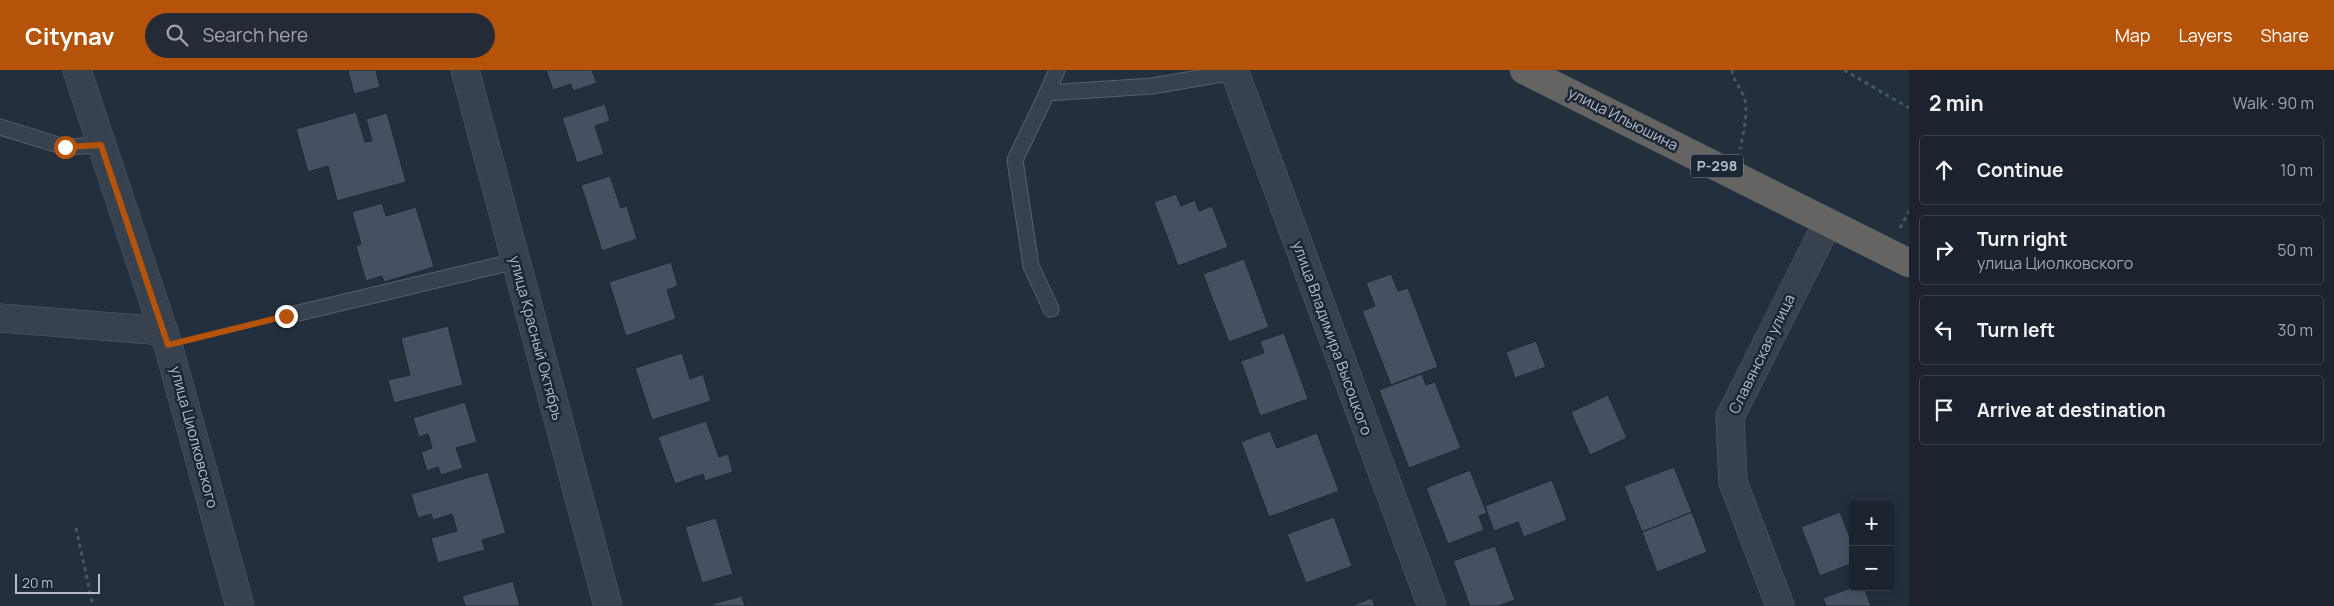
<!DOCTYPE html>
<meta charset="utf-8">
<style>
body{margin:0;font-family:Manrope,sans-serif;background:#242b36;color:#f1f3f6}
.controls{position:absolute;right:15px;bottom:15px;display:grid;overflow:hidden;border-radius:5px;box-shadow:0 2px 12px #0003}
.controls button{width:45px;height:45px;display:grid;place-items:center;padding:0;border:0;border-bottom:1px solid #39404a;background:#1b232e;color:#f1f3f6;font:25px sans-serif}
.scale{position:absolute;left:15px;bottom:12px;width:85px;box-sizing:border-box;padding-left:5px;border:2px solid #b4bcc9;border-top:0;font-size:14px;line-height:18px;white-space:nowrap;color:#b4bcc9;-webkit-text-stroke:4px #1d2633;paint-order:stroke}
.stop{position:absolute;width:15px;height:15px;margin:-11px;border:4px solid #b45309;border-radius:50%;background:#fff}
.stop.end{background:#b45309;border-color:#fff;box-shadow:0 1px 5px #0008}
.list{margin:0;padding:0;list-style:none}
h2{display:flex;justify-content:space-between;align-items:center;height:65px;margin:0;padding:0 20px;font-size:21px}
h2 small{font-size:16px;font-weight:400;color:#a0a4aa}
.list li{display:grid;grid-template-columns:32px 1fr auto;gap:15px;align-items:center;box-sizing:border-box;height:70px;margin:0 10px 10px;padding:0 10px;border:1px solid #39404a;border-radius:5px}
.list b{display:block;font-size:19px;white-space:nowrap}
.list p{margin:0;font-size:16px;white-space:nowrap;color:#a0a4aa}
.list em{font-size:16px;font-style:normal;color:#a0a4aa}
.icon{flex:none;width:28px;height:28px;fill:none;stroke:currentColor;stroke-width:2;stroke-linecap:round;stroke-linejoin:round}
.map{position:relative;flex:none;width:1909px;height:536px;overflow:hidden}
header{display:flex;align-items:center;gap:30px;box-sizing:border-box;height:70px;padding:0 25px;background:#b45309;color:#fff}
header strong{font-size:24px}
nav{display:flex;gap:28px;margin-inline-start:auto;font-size:18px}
.search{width:350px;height:45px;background:#242b36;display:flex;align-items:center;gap:12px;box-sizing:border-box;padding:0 18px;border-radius:28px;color:#a0a4aa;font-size:19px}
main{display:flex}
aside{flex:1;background:#1b232e}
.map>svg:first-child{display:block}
</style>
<header>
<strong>Citynav</strong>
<div class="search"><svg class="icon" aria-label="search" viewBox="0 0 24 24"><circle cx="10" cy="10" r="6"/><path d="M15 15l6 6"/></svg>Search here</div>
<nav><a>Map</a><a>Layers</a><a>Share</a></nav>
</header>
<main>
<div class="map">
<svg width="1909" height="536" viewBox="0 0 1909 536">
<rect width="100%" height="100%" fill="#242f3e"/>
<path fill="#455162" stroke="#1f2835" d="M348,0H376L380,17L354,24Z
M546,0H594L592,1L597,13L573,21L571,14L553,20Z
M605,34L610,51L595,56L604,84L577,93L562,48Z
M356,42L365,72L372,71L366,49L387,43L406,112L337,131L328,96L308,102L296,59Z
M610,106L621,138L627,136L637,169L602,181L581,115Z
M1176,124L1181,136L1195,130L1199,141L1212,136L1228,177L1178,196L1154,132Z
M382,133L386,146L416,137L434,197L384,212L382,206L366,211L356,176L361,174L352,142Z
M1244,189L1269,257L1229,272L1203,204Z
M671,192L678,216L667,220L676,249L626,266L609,212Z
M1391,204L1398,221L1408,218L1438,297L1391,315L1362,241L1375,236L1366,213Z
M448,256L463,315L394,333L388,310L410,305L401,268Z
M1284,263L1308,329L1260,346L1241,291L1264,283L1260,271Z
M1536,271L1546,297L1515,308L1506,282Z
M682,283L690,309L703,304L711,331L652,350L635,298Z
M1422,304L1426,315L1435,312L1461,378L1409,398L1379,320Z
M1608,325L1627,368L1590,385L1571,342Z
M465,332L477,372L456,378L463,398L441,405L438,397L427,401L421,382L432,378L428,364L419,367L413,348Z
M706,351L719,387L728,384L733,402L705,411L703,404L675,414L658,367Z
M1270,361L1277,378L1317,363L1339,421L1269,447L1241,372Z
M1674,397L1692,442L1642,462L1624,416Z
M1470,400L1487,443L1479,446L1484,460L1448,474L1426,418Z
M488,402L506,463L482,470L485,480L438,493L431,468L457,461L452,444L433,450L431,444L418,448L411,424Z
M1552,410L1567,450L1524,467L1518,452L1494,461L1485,436Z
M1692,442L1707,482L1657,502L1642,462Z
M1840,442L1853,475V493L1820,506L1801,457Z
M1334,447L1352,496L1306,513L1287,464Z
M716,448L733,504L702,513L685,457Z
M1495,476L1515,530L1498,536H1470L1453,491Z
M513,511L520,536H465L462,526Z
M1853,517H1864L1871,536H1826L1823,528Z
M742,526L745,536H713L712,534Z
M1372,528L1375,536H1351Z"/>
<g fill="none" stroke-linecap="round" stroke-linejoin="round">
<defs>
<path id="service" d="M1047,23L1057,0
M0,57L65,77L101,75
M1051,239L1031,196L1015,90L1047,23L1152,16L1234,2
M286,246L516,191"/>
<path id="minor" d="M77,0L168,275L240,536
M465,0L608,536
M1234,0L1432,536
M0,248L164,261
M1780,536L1733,412L1730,347L1828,152"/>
<path id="trunk" d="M1524,0L1909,193"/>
</defs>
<use href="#service" stroke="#565f6c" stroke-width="17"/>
<use href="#minor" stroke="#565f6c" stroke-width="29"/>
<use href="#trunk" stroke="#434c59" stroke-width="29"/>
<path stroke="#44595c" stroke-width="3" stroke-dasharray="4 4" stroke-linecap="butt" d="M1732,0C1733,11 1742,19 1745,30C1748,45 1743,64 1740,79
M1844,0L1909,38
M1900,158L1909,141
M194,269L266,251
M76,458L93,536"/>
<use href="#service" stroke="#38414e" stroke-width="15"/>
<use href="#minor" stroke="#38414e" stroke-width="28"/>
<use href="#trunk" stroke="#656462" stroke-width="28"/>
</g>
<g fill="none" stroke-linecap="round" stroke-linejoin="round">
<path stroke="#b45309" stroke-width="6" d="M65,77L101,75L168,275L286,246"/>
</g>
<g text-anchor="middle" stroke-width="5" stroke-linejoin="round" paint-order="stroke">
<rect fill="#1d2633" stroke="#878f9c" stroke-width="1" x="1691" y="84.5" width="52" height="23" rx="4"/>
<g font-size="14" font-weight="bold" fill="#b4bcc9">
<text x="1717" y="101">Р-298</text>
</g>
<g font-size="15" fill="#b4bcc9" stroke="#1d2633">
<text transform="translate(1623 49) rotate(27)" y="5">улица Ильюшина</text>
<text transform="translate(536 268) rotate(75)" y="5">улица Красный Октябрь</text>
<text transform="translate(1332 268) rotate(70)" y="5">улица Владимира Высоцкого</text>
<text transform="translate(1762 284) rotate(-64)" y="5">Славянская улица</text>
<text transform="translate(194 367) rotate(75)" y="5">улица Циолковского</text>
</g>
</g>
</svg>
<div class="controls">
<button>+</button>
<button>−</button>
</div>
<div class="scale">20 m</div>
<div class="stop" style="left:65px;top:77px"></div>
<div class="stop end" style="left:286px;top:246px"></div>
</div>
<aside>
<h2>2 min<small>Walk · 90 m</small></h2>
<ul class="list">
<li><svg class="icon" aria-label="ahead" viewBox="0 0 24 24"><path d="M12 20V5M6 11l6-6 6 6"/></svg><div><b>Continue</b></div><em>10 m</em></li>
<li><svg class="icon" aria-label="right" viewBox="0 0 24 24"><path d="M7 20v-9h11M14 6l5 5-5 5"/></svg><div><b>Turn right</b><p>улица Циолковского</p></div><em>50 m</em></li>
<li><svg class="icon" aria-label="left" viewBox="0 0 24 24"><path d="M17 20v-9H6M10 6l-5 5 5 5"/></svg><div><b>Turn left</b></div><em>30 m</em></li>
<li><svg class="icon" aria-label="arrive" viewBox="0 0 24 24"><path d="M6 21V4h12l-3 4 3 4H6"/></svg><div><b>Arrive at destination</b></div></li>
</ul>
</aside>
</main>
